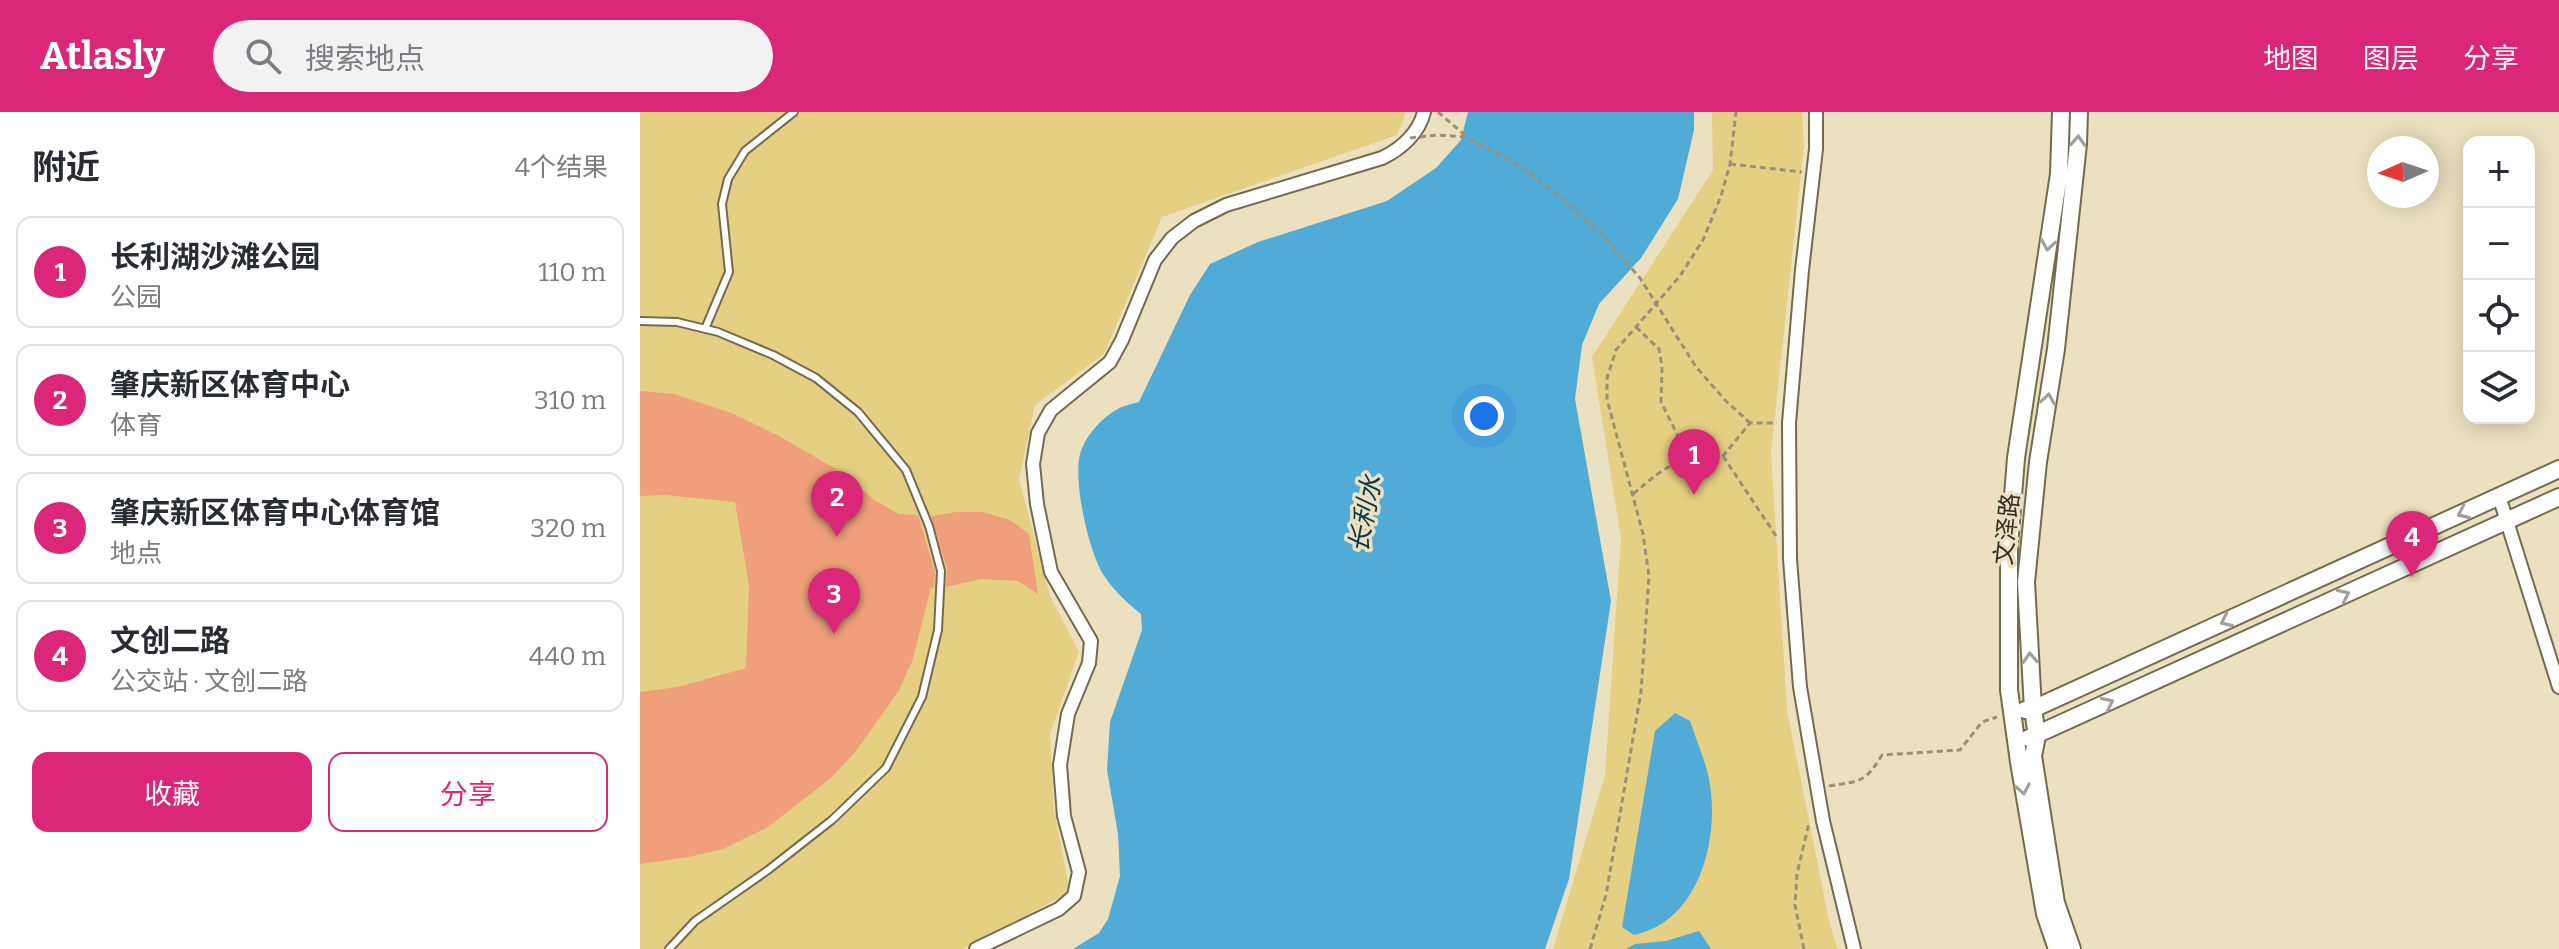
<!DOCTYPE html>
<html lang="zh">
<meta charset="utf-8">
<style>
body{margin:0;font-family:Bitter,"Noto Sans SC",serif;background:#f2f2f3;color:#2b2b33}
.controls{position:absolute;right:24px;top:24px;display:grid;overflow:hidden;border-radius:16px;box-shadow:0 4px 20px #0003}
.controls button{width:72px;height:72px;display:grid;place-items:center;padding:0;border:0;border-bottom:2px solid #e1e1e2;background:#fff;color:#2b2b33;font:40px sans-serif}
.compass{position:absolute;left:1727px;top:24px;width:72px;height:72px;border-radius:50%;background:#fff;box-shadow:0 4px 20px #0003;rotate:267deg}
.you{position:absolute;left:844px;top:304px;width:28px;height:28px;margin:-20px;border:6px solid #fff;border-radius:50%;background:#1a73e8;box-shadow:0 0 0 12px #1a73e833}
.badge{display:grid;place-items:center;width:52px;height:52px;border-radius:50%;background:#db2777;color:#fff;font-size:26px;font-weight:700}
.pin{position:absolute;translate:-50% -66px;filter:drop-shadow(0 2px 4px #0008)}
.pin::after{content:'';position:absolute;top:42px;width:28px;height:24px;background:inherit;clip-path:polygon(0 0,100% 0,50% 100%)}
.list{margin:0;padding:0;list-style:none}
h2{display:flex;justify-content:space-between;align-items:center;height:104px;margin:0;padding:0 32px;font-size:34px}
h2 small{font-size:26px;font-weight:400;color:#7c7c81}
.list li{display:grid;grid-template-columns:52px 1fr auto;gap:24px;align-items:center;box-sizing:border-box;height:112px;margin:0 16px 16px;padding:0 16px;border:2px solid #e1e1e2;border-radius:16px}
.list b{display:block;font-size:30px;white-space:nowrap}
.list p{margin:0;font-size:26px;white-space:nowrap;color:#7c7c81}
.list em{font-size:26px;font-style:normal;color:#7c7c81}
.actions{display:flex;gap:16px;padding:24px 32px}
.actions a{flex:1;padding:18px 0;border:2px solid #db2777;border-radius:16px;text-align:center;font-size:28px;color:#db2777}
.actions .main{background:#db2777;color:#fff}
.icon{flex:none;width:44px;height:44px;fill:none;stroke:currentColor;stroke-width:2;stroke-linecap:round;stroke-linejoin:round}
.map{position:relative;flex:none;width:1919px;height:837px;overflow:hidden}
header{display:flex;align-items:center;gap:48px;box-sizing:border-box;height:112px;padding:0 40px;background:#db2777;color:#fff}
header strong{font-size:38px}
nav{display:flex;gap:44px;margin-inline-start:auto;font-size:28px}
.search{width:560px;height:72px;background:#f2f2f3;display:flex;align-items:center;gap:20px;box-sizing:border-box;padding:0 28px;border-radius:44px;color:#7c7c81;font-size:30px}
main{display:flex}
aside{flex:1;background:#fff}
.map>svg:first-child{display:block}
</style>
<header>
<strong>Atlasly</strong>
<div class="search"><svg class="icon" aria-label="search" viewBox="0 0 24 24"><circle cx="10" cy="10" r="6"/><path d="M15 15l6 6"/></svg>搜索地点</div>
<nav><a>地图</a><a>图层</a><a>分享</a></nav>
</header>
<main>
<aside>
<h2>附近<small>4个结果</small></h2>
<ul class="list">
<li><span class="badge">1</span><div><b>长利湖沙滩公园</b><p>公园</p></div><em>110 m</em></li>
<li><span class="badge">2</span><div><b>肇庆新区体育中心</b><p>体育</p></div><em>310 m</em></li>
<li><span class="badge">3</span><div><b>肇庆新区体育中心体育馆</b><p>地点</p></div><em>320 m</em></li>
<li><span class="badge">4</span><div><b>文创二路</b><p>公交站 · 文创二路</p></div><em>440 m</em></li>
</ul>
<div class="actions"><a class="main">收藏</a><a>分享</a></div>
</aside>
<div class="map">
<svg width="1919" height="837" viewBox="0 0 1919 837">
<rect width="100%" height="100%" fill="#ebe1c0"/>
<path fill="#e4cf83" d="M0,0H766L757,23L522,105L464,242L395,293L379,367L410,484L439,540L410,622L414,698L430,780L323,837H0Z
M1072,0H1162L1164,34L1131,340L1147,598L1190,813L1198,837H913L965,663L981,426L952,245L1073,58Z"/>
<path fill="#51abd7" d="M828,0H1054V18L1038,87L1001,146L959,192L942,233L935,287L971,489L929,767L905,837H433L459,821L468,807L480,764L478,722L467,658L470,610L502,518L501,502C486,490 473,478 463,462C448,437 435,375 439,347C442,328 460,307 476,298C482,294 492,292 499,290L550,183L570,152L618,130L747,89L796,56L821,28Z
M1035,601L1050,609C1057,630 1067,652 1070,673C1079,730 1058,810 994,823L982,815L1015,619Z
M1059,819L1071,837H986L995,832L1026,829Z"/>
<path fill="#efa07b" d="M0,279L35,282L94,302L139,324L208,364L234,388L259,402L278,403L295,460L294,476H291L272,550L258,580L216,639L191,666L128,715L83,737L49,745L0,752V580L38,575L106,556L109,473L95,390L24,383L0,384Z
M316,400H343L370,408L389,422L398,482L378,469L341,467L306,475L307,457L291,404Z"/>
<g fill="none" stroke-linecap="round" stroke-linejoin="round">
<defs>
<path id="lane" d="M0,209L37,210L78,220L133,243L176,266L218,300L266,358L289,414L301,459L298,518L282,585L246,656L192,708L128,758L55,809L29,837
M65,217L89,160L82,92L88,67L105,39L154,0"/>
<path id="street" d="M1176,0V37L1162,158L1149,311L1150,447L1160,575L1183,709L1214,837
M1859,384L1919,575
M336,837L419,797L434,784L439,760L424,704L420,653L428,602L449,551L451,529L411,460L397,392L393,352L398,321L411,298L470,250L482,228L515,148L532,126L554,109L586,93L742,46C761,37 779,21 784,0"/>
<path id="secondary" d="M1385,598L1393,597L1919,357
M1389,626L1919,385
M1417,837L1405,802L1379,650L1369,578V434L1376,346L1419,62L1421,0
M1432,837L1416,791L1393,644L1397,624L1393,597L1386,470L1398,350L1416,237L1438,32L1439,0"/>
</defs>
<use href="#lane" stroke="#736b4d" stroke-width="10"/>
<use href="#street" stroke="#736b4d" stroke-width="16"/>
<use href="#secondary" stroke="#736b4d" stroke-width="20"/>
<path stroke="#989179" stroke-width="3" stroke-dasharray="6 4" stroke-linecap="butt" d="M798,0L827,25
M1090,52L1162,60
M996,215L1019,237L1022,255L1021,290L1049,346
M1083,344L1136,424
M993,382C1030,351 1034,347 1083,344L1110,311H1137
M1189,674C1220,669 1225,671 1242,643L1320,638L1342,610L1357,605
M950,837L966,783L1001,580L1009,464L1003,422L967,287V266L976,238L1040,164L1063,128L1081,84L1090,52L1096,0
M1164,837L1155,793L1157,762L1169,711"/>
<use href="#lane" stroke="#fff" stroke-width="6"/>
<use href="#street" stroke="#fff" stroke-width="12"/>
<use href="#secondary" stroke="#fff" stroke-width="16"/>
<path stroke="#989179" stroke-width="3" stroke-dasharray="6 4" stroke-linecap="butt" d="M770,26L797,23L827,25L882,55L924,88L962,123L1000,166L1056,255L1086,289L1110,311"/>
</g>
<defs><path id="oneway-chevron" d="M-2-3.5L2.5 0L-2 3.5" fill="none" stroke-width="1.6" stroke-linecap="round" stroke-linejoin="round" transform="scale(2)"/></defs>
<g stroke="#a2a09b">
<use href="#oneway-chevron" transform="translate(1438 29) rotate(-87)"/>
<use href="#oneway-chevron" transform="translate(1408 133) rotate(99)"/>
<use href="#oneway-chevron" transform="translate(1408 287) rotate(-81)"/>
<use href="#oneway-chevron" transform="translate(1823 401) rotate(155)"/>
<use href="#oneway-chevron" transform="translate(1704 483) rotate(-25)"/>
<use href="#oneway-chevron" transform="translate(1586 509) rotate(155)"/>
<use href="#oneway-chevron" transform="translate(1390 546) rotate(-93)"/>
<use href="#oneway-chevron" transform="translate(1468 591) rotate(-25)"/>
<use href="#oneway-chevron" transform="translate(1383 677) rotate(80)"/>
</g>
<g text-anchor="middle" stroke-width="7" stroke-linejoin="round" paint-order="stroke">
<g font-size="24" fill="#312d20" stroke="#ebe1c0">
<text transform="translate(1367 417) rotate(-84)" y="8">文泽路</text>
</g>
<g font-size="26" font-style="italic" fill="#0d3548" stroke="#ebe1c0">
<text transform="translate(725 402) rotate(-79)" y="9">长利水</text>
</g>
</g>
</svg>
<div class="controls">
<button>+</button>
<button>−</button>
<button><svg class="icon" aria-label="locate" viewBox="0 0 24 24"><circle cx="12" cy="12" r="6"/><path d="M12 2v4M12 18v4M2 12h4M18 12h4"/></svg></button>
<button><svg class="icon" aria-label="layers" viewBox="0 0 24 24"><path d="M12 4l9 5-9 5-9-5zM3 14l9 5 9-5"/></svg></button>
</div>
<svg class="compass" viewBox="-18 -18 36 36"><path d="M0-13l5 13h-10z" fill="#e53935"/><path d="M0 13l5-13h-10z" fill="#7c7c81"/></svg>
<div class="you"></div>
<div class="pin badge" style="left:1054px;top:383px">1</div>
<div class="pin badge" style="left:197px;top:425px">2</div>
<div class="pin badge" style="left:194px;top:522px">3</div>
<div class="pin badge" style="left:1772px;top:465px">4</div>
</div>
</main>
